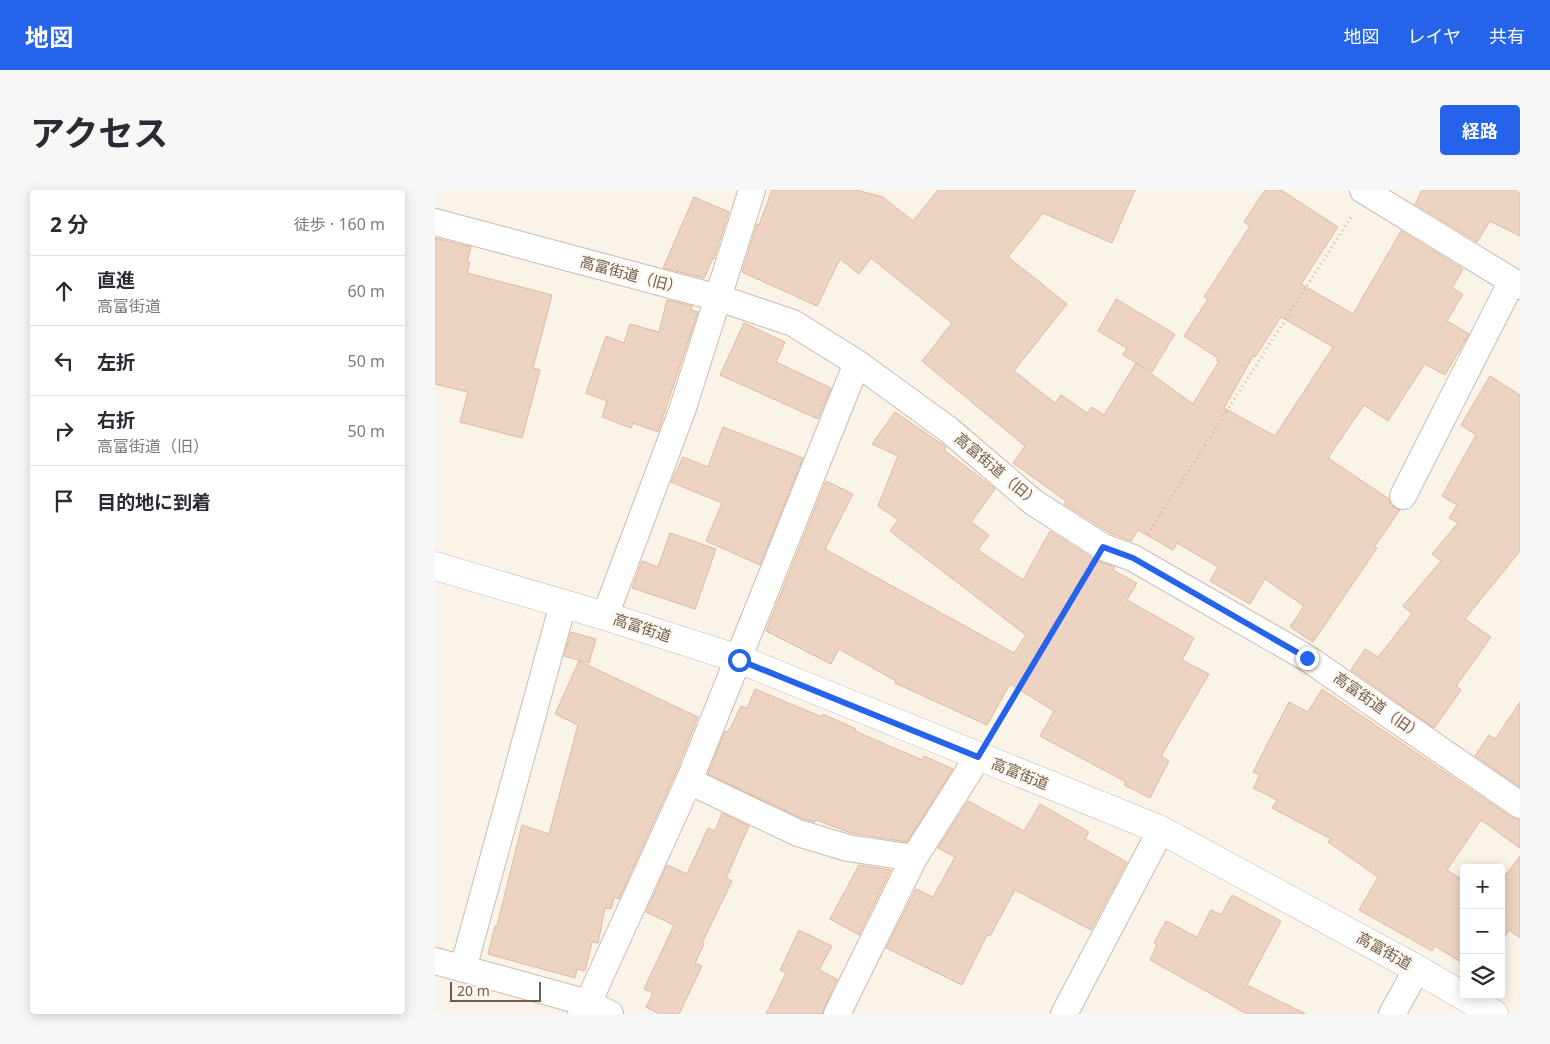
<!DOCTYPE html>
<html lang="ja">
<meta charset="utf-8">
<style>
body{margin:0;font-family:"Noto Sans","Noto Sans JP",sans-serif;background:#f7f7f7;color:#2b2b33}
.controls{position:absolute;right:15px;bottom:15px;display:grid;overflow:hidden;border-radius:5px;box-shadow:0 2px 12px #0003}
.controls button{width:45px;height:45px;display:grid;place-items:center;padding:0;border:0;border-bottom:1px solid #e1e1e2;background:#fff;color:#2b2b33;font:25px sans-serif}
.scale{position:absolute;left:15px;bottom:12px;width:91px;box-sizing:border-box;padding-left:5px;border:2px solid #715b4e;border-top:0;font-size:14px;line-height:18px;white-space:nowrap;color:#715b4e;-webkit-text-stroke:4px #fdf7ed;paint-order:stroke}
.stop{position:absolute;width:15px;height:15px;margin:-11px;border:4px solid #2563eb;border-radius:50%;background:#fff}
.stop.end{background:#2563eb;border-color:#fff;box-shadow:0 1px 5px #0008}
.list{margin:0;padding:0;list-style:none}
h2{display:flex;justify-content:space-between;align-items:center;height:65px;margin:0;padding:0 20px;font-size:21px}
h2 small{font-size:16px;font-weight:400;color:#7c7c81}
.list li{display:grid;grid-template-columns:32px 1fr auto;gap:15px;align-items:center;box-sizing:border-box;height:70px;padding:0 20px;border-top:1px solid #e1e1e2}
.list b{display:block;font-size:19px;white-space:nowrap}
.list p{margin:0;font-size:16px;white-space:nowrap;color:#7c7c81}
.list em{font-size:16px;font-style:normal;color:#7c7c81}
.icon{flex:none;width:28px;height:28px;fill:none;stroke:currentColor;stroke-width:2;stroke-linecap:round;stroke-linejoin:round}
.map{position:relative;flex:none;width:1085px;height:824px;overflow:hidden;border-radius:5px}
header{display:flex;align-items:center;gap:30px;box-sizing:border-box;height:70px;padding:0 25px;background:#2563eb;color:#fff}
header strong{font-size:24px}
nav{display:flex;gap:28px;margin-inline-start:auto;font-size:18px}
.intro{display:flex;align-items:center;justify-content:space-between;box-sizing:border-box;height:120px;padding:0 30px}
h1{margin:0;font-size:35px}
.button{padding:12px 22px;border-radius:5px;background:#2563eb;color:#fff;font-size:18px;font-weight:700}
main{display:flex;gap:30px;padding:0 30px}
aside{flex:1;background:#fff;border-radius:5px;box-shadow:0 2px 12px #0003}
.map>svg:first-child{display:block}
</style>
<header>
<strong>地図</strong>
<nav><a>地図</a><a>レイヤ</a><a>共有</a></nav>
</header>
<div class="intro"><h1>アクセス</h1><a class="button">経路</a></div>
<main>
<aside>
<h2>2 分<small>徒歩 · 160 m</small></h2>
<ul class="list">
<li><svg class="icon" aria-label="ahead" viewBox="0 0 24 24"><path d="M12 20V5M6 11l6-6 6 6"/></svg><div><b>直進</b><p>高富街道</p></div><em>60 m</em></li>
<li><svg class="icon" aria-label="left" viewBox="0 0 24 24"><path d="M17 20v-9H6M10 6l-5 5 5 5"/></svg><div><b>左折</b></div><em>50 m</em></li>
<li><svg class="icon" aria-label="right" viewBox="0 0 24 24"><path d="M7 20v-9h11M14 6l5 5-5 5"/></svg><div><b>右折</b><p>高富街道（旧）</p></div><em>50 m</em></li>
<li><svg class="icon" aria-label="arrive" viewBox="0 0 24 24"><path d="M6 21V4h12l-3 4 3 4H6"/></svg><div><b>目的地に到着</b></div></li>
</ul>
</aside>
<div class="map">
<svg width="1085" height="824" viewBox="0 0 1085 824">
<rect width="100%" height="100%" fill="#faf3e7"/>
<path fill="#edd3c1" stroke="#debaa4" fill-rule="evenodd" d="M337,0H421L448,7L478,31L503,0H700L677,53L608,23L573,67L632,114L579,181L620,213L626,205L652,223L657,217L669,225L701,173L758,214L784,171L781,170L783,168L749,146L773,109L769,107L815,36L809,32L830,0H846L903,37L866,94L918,124L966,41L1028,79L1017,98L1028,104L1012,131L1034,144L1010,185L990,174L953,231L929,215L893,268L954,309L956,315L965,320L940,356L942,358L878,452L855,437L869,416L830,389L815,414L775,391L783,377L742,353L738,360L703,340L696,351L675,343L629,314L631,311L578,273L590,256L487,171L517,133L436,68L424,84L405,69L382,116L307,82L322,34L324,35ZM846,127L898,157L840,246L789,218L818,166L820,167Z
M987,0H1085V46L1055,31L1042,52L980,14Z
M259,7L294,22L279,69L278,68L269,88L228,78Z
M0,48L36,57L32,72L35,73L32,83L117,105L98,178L105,180L87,248L25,232L33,202L0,194Z
M681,109L740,144L717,182L688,165L692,158L663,141Z
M232,110L257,116L256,120L263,122L223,242L198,233L196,238L167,227L172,211L151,203L171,146L189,153L195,134L224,142Z
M309,133L350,152L341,172L396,198L383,229L285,185Z
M1055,186L1085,205V361L1030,429L1056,447L1021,496L1026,500L999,538L916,480L930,459L943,467L977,424L968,416L1006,371L997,364L1023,333L1014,328L1022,315L1007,306L1041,245L1026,235Z
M460,222L511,257L509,260L560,299L536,332L554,345L543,360L588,390L615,341L660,370L680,377L678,380L702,393L692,410L759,448L747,470L774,484L726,566L734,571L715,608L689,595L691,592L605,546L619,521L575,494L552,535L460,493L461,491L404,459L396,474L331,441L391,291L418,304L390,359L579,463L591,445L455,341L463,330L443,316L463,266L437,254Z
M288,237L368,268L325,375L271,351L287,313L236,292L248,267L273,277Z
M235,343L281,359L260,419L197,398L207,371L223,377Z
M136,442L161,449L154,473L129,466Z
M144,471L263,527L240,585L184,709L179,707L176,719L170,718L163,753L157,752L150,781L142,779L140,788L53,764L60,736H62L87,635L114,644L143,535L120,524Z
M320,499L387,527L388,524L421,539L420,541L487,570L489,566L518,579L472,652L416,643L381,630L380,632L368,629L273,584L290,541L292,542L296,537L306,516L312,518Z
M887,499L1076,627L1085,630V658L1046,630L1012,680L1029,691V774L1000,756L997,761L924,720L943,687L893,652L896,649L837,618L842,610L818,598L825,585L818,582L854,512L873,522Z
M1085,512V597L1040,566L1054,545L1060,549Z
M533,611L589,641L605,614L654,642L650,649L692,672L656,740L580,700L555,746L552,745L527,795L451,758L481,699L498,707L520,667L503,658Z
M287,623L314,636L291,688L297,691L267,753L269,754L260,773L267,776L244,824H225L211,817L218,803L209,799L239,735L211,722L232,675L252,684L273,638L280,641Z
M1085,666V748L1074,740L1066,753V691Z
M424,675L456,680L424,745L395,729Z
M797,705L846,731L812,795L871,824H812L715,770L722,755L719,753L731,731L762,747L776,720L786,725Z
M364,740L397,756L384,780L402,789L387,824H331L351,783L345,780Z"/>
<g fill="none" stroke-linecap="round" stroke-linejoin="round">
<defs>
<path id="minor" d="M928,0L1085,96
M0,32L284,108L358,133L422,173L514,240L598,312L668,357L698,368L872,468L1085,615
M968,306L1076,93
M170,426L247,221L317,0
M254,591L363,643L413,658L479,668
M0,771L153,813L175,824
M28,779L128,414
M146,824L153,813L254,591L422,173
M402,824L479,668L543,567
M629,824L726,640
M957,824L982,779"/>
<path id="tertiary" d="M0,376L170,426L304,469L726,640L982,779L1059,824"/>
</defs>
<use href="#minor" stroke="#cbbbae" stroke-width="28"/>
<use href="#tertiary" stroke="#cbbbae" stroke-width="29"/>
<path stroke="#d1b7a5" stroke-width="3" stroke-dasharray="1 4" stroke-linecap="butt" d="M713,344L916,27
M559,541L654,381"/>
<use href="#minor" stroke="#fff" stroke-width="26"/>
<use href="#tertiary" stroke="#fff" stroke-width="28"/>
</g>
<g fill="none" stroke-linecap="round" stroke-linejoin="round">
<path stroke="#2563eb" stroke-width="6" d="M304,470L543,567L668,357L698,368L872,468"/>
</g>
<g text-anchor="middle" stroke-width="5" stroke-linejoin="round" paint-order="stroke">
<g font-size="15" fill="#715b4e" stroke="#fdf7ed">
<text transform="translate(196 85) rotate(15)" y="5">高富街道（旧）</text>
<text transform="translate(562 280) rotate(40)" y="5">高富街道（旧）</text>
<text transform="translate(207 438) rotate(18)" y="5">高富街道</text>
<text transform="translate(943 516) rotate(35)" y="5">高富街道（旧）</text>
<text transform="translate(585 584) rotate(22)" y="5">高富街道</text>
<text transform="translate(949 761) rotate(29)" y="5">高富街道</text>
</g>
</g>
</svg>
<div class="controls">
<button>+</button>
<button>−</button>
<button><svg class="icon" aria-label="layers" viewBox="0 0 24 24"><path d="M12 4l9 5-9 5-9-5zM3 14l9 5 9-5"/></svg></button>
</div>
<div class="scale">20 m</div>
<div class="stop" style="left:304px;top:470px"></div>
<div class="stop end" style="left:872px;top:468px"></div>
</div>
</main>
